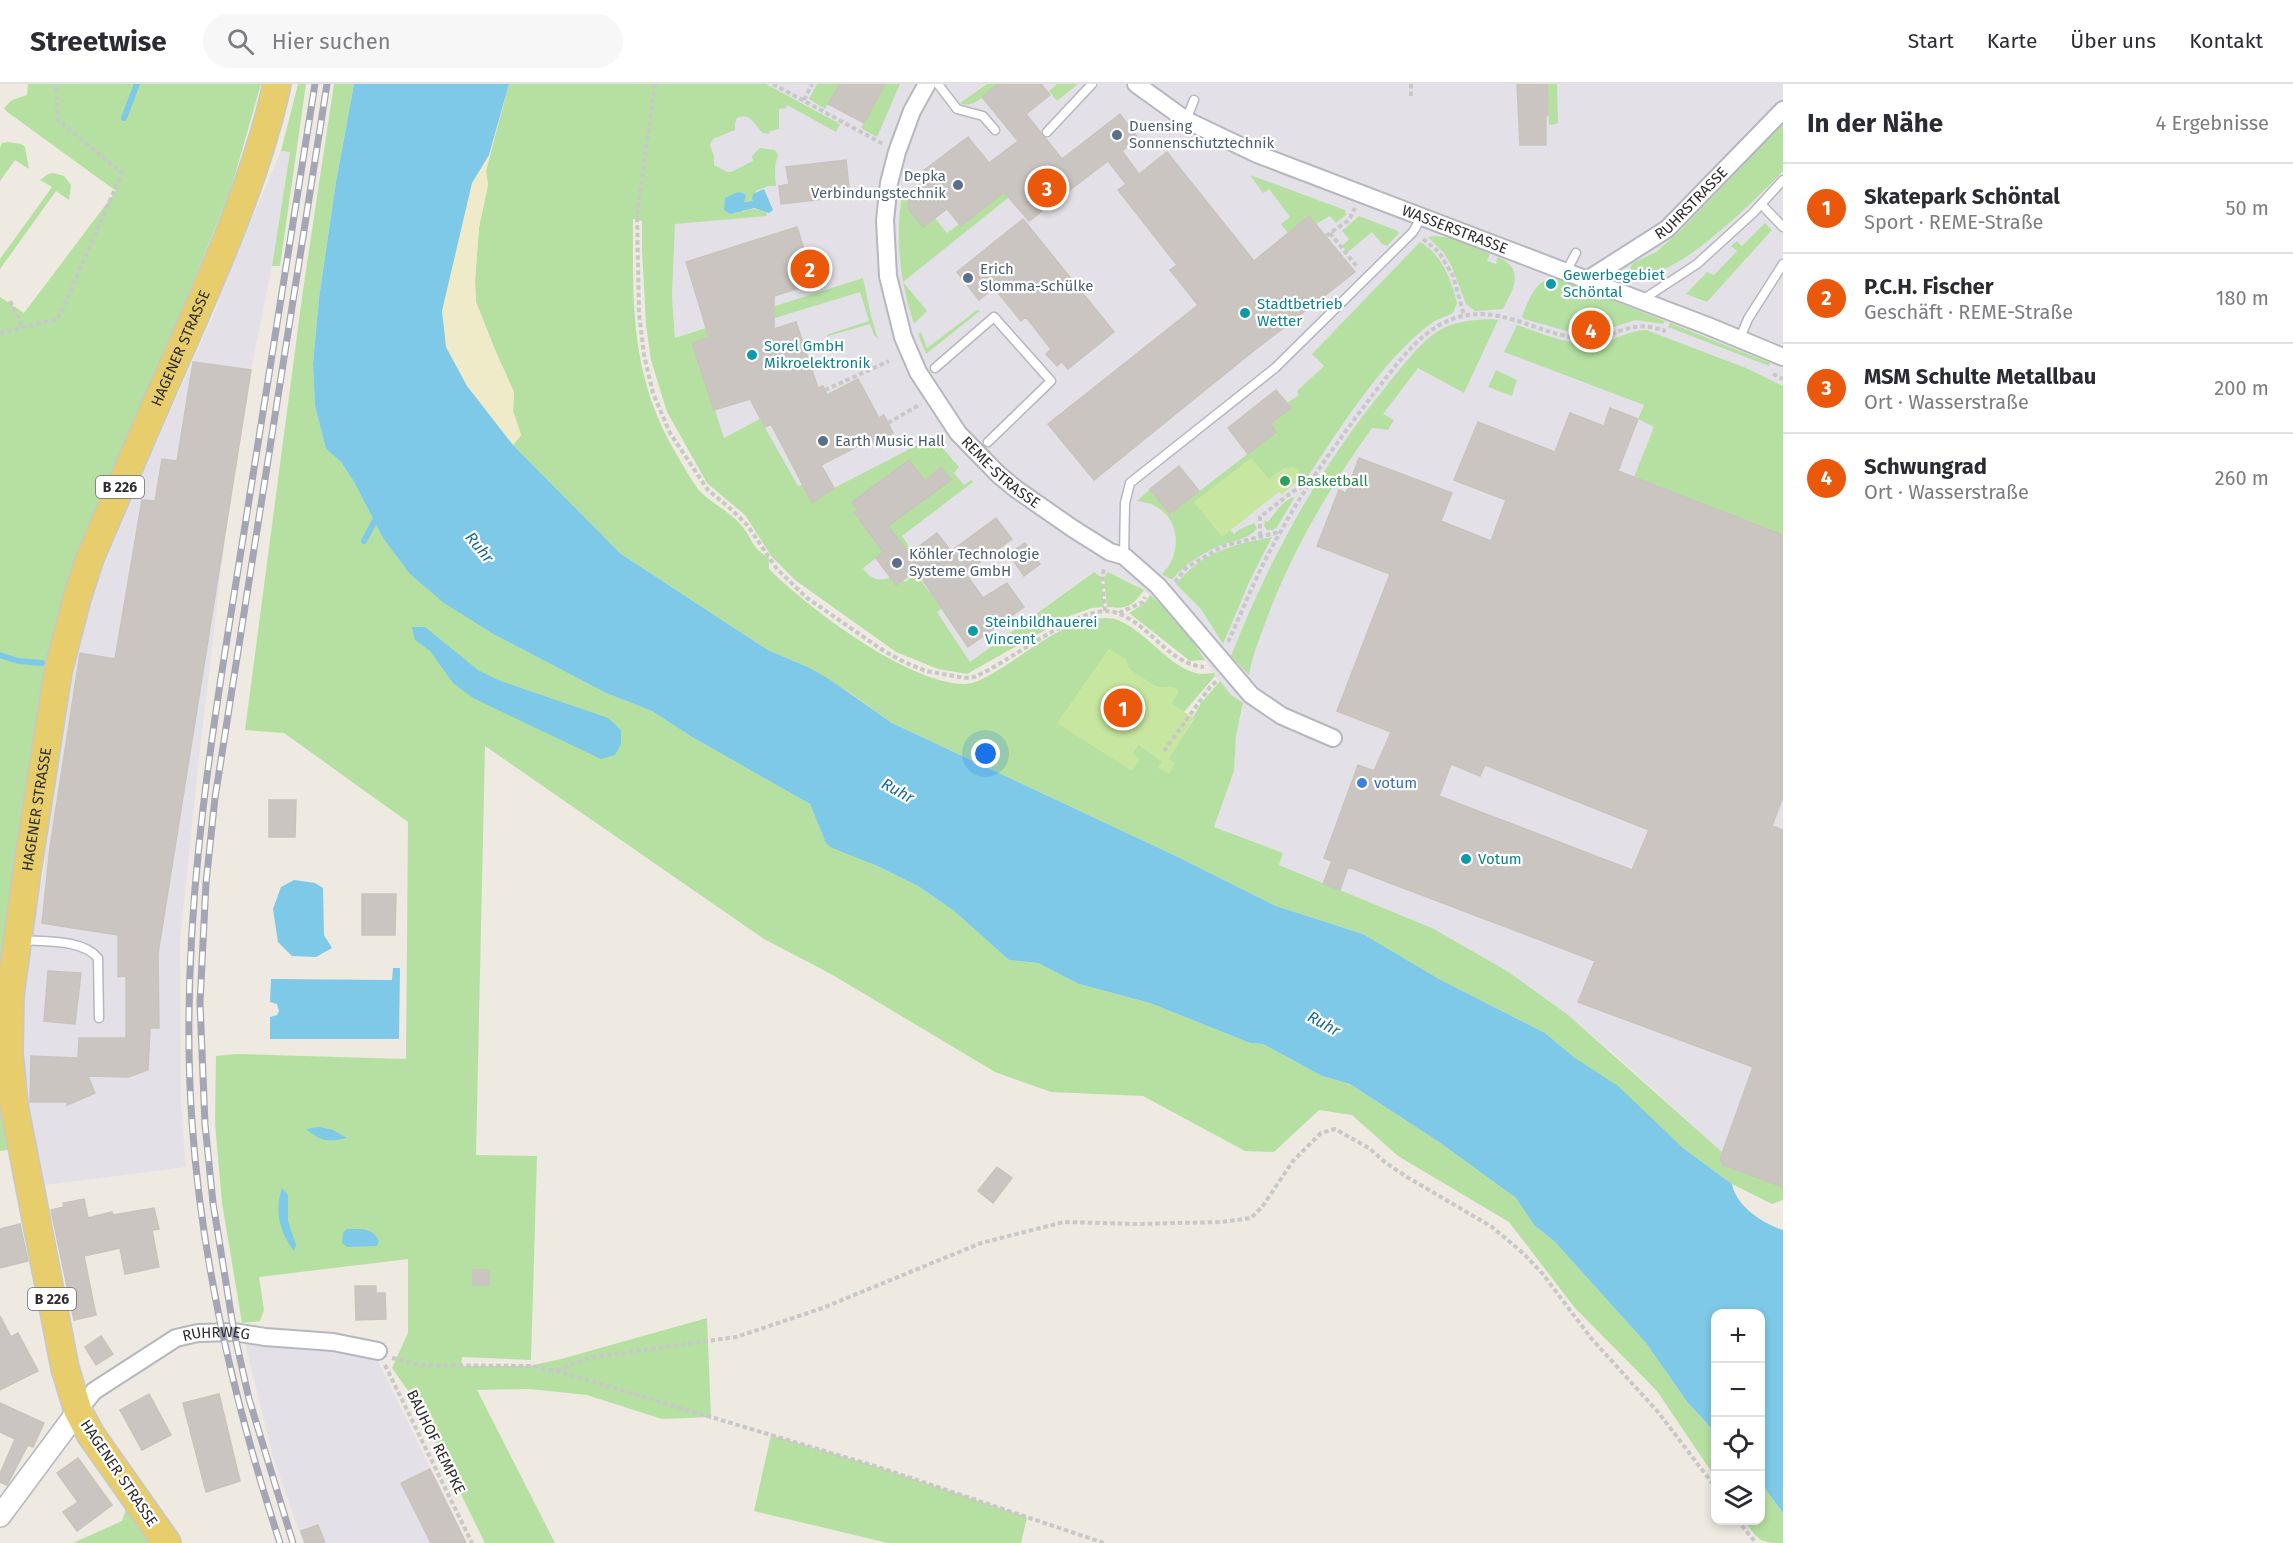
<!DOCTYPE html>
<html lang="de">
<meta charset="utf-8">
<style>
body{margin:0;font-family:"Fira Sans",sans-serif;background:#f7f7f7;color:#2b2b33}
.controls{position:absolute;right:18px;bottom:18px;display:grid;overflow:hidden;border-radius:12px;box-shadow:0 3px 9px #0003}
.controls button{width:54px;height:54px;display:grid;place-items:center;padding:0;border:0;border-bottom:2px solid #e1e1e2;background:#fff;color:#2b2b33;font:30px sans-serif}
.you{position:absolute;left:986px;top:670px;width:21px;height:21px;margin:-15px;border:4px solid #fff;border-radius:50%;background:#1a73e8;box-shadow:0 0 0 9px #1a73e833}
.badge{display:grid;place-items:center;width:39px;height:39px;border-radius:50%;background:#ea580c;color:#fff;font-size:20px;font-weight:700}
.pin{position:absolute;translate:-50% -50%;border:3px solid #fff;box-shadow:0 2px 6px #0006}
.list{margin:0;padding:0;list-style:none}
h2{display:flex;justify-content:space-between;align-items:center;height:78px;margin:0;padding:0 24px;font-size:26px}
h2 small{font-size:20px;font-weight:400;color:#7c7c81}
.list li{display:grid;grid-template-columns:39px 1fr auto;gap:18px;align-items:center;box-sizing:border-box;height:90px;padding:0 24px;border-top:2px solid #e1e1e2}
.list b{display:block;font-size:22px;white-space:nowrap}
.list p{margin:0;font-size:20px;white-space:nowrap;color:#7c7c81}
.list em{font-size:20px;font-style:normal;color:#7c7c81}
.icon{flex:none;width:33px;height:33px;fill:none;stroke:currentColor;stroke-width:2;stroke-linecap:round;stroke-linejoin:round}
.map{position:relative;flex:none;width:1783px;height:1459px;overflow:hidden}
header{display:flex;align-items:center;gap:36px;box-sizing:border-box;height:84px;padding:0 30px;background:#fff;border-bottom:2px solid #e1e1e2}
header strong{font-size:28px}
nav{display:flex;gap:33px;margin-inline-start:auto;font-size:21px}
.search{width:420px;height:54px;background:#f7f7f7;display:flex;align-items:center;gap:15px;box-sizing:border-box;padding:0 21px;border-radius:33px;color:#7c7c81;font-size:22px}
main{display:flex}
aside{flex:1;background:#fff}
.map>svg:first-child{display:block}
</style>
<header>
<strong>Streetwise</strong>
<div class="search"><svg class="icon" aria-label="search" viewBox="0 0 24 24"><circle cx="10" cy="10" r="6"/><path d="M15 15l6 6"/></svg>Hier suchen</div>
<nav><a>Start</a><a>Karte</a><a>Über uns</a><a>Kontakt</a></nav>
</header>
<main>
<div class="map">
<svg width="1783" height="1459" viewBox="0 0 1783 1459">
<rect width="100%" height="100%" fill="#eee9e1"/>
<path fill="#e3e1e7" d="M693,0H1783V1103L1723,1081L1720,1075L1722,1068L1620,975L1567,930L1507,887L1432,844L1279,781L1283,769L1214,743L1234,687L1236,652L1243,619L1231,611L1215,592L1184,542L1170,527L1136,501L1108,488L1104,493L1093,488L970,578L741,400L675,254L672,213L675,140Z
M281,67L290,68L272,182L251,286L228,429L200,665L180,856L181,1022L186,1083L29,1103L10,911L43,793L56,660L94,506L144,386L220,216L218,215Z
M245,1259L375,1271L467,1459H303L273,1373Z"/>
<path fill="#b6e0a2" d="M28,0H261L231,105L184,221L185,231L78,484L10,911L22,1064L0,1067V213L24,229L116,107L6,27L4,24L12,16L27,11Z
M298,0H306L280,182H272L290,68L281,67Z
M334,0H354L336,98L319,214L313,280L315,322L326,365L341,378L354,398L383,454L495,551L606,609L652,627L692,653L810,720L825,757L918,802L954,827L1009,876L1038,879L1079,900L1150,919L1250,959L1263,960L1322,992L1350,1000L1439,1058L1516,1114L1534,1141L1555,1158L1646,1259L1688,1319L1715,1348V1393L1657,1307L1575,1224L1509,1138L1398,1072L1352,1031L1319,1026L1274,1068L1245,1067L1143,1012L1051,1008L995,988L831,890L764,855L485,662L476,1071L537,1072L531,1276L462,1273L461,1282H529L561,1275L707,1234L711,1333L662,1335L587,1311L529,1305L477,1306L555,1459H485L414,1315L392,1284L408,1249V1175L259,1193L264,1226L260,1237L242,1239L222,1119L215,1039L216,972L237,970L406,975L408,738L284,649L245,646L303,206Z
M509,0H766L840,40L836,48L787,21L786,24L779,25V45L770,47L769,50L763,49C754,42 752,28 737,34L735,39V46L713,55L710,61L714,72V81L727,88H731L753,77L752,72L760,64L775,66L778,71C774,82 775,90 776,102H768L756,107L754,117L743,118V109V128C750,123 759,125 766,128L767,132L675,140L672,213L675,254L863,194L871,232L878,255L874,251L870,240L825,253L829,250L869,237L860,208L693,259L724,354L760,335L798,402L802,401L812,419L834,404L933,353L959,383L954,389L964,401L971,396L973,398L902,452L908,461V465L906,466L899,457L863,484C869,494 880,499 890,493L896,500L903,496L905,498L916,490L930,509L942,501L957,514L937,528L970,578L1094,488L1101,493L1104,523L1092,524L1072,531L967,590L938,585L896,568L795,496L772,473L745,431L707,399L667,328L651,276L646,241L642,166V137L633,135C633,222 630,288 674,366C682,379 689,393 698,405C710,419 728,426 740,440C754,455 749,462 769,474V485C808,524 910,601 966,600C974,599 981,596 988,592C1024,573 1062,535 1105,534C1135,532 1164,581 1196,589C1202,591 1208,589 1214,589L1215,592L1184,628L1171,620L1178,607C1171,601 1163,606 1155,602C1137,594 1123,579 1109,565L1076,613L1132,670L1138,660L1163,678L1168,675L1194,635L1193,633L1201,619L1220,597L1231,611L1243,619L1236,652L1234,687L1214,743L1283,769L1279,781L1432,844L1507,887L1567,930L1722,1068L1720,1075L1724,1081L1783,1103V1116L1772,1120L1732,1100L1683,1064L1545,949L1439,895L1363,850L1276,822L1178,773L892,639L850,609L810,584L768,566L621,470L513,361L521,351L513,327L514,308L495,266L476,218L475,197L479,143L488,101L486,87Z
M817,0H840L825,25L809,15Z
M885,0H900L877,53L861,44Z
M987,0H998C987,9 973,26 960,19Z
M1057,0H1078L1057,17L1049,7Z
M1547,0H1557L1558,38L1556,40L1549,41Z
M1783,40V87C1754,117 1683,190 1641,191C1636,192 1632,190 1628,188L1633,179L1656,168L1678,149Z
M8,58L21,60L25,63L29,85L15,76L0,97V64L2,59Z
M978,79L1013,110L903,198L927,227L914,240C900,198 894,151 903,107L905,112H910L908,124L923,143L935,134L947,149L959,140L961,142L1002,109Z
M53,89L64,92L71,101L69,116L56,107L0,185V175L52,103L40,96L48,90Z
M1250,91L1345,126L1346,131L1336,139L1330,132L1316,140L1309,132L1288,149L1281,140L1290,133L1269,105L1263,109Z
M1359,132L1398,147L1399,149L1387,162L1382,160L1372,148L1348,168L1342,162L1349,155L1342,147Z
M1765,139L1772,146L1707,218L1686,210L1707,188L1714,191L1737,167L1731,162L1737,157L1742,162Z
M1435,152L1451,154L1490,170L1487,177L1496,180L1498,173C1526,186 1513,205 1503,225L1475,227L1466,220L1451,181L1444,169L1428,153Z
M1420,158C1441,169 1452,197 1457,219L1453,229C1446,233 1438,234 1432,239C1387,270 1336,349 1306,396L1300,395L1301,391L1286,384C1259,397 1241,430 1222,453L1230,446L1234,450L1240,445L1254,439L1257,444C1250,455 1231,457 1219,462C1202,470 1184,480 1173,495H1170L1162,490C1181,472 1182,436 1155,422C1150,419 1143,418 1137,417L1150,405L1170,430L1276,348L1270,340L1290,324L1287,319L1299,311L1297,307L1324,282L1312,270Z
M1550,194L1558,195L1665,237L1663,240L1636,236L1591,250L1563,246L1524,235L1522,232C1529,217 1533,200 1550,194Z
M977,226L980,227L926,270L918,250L921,248L927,264Z
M1491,235L1498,236L1464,309L1418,284L1383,330L1394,336L1388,346L1372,344C1329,404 1293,465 1267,534C1260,553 1252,572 1249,591L1231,572C1271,471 1319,384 1388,300C1403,282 1418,260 1438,247C1454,237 1473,236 1491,235Z
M1670,239L1770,279L1769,282L1668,243Z
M1517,241C1544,250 1572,263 1600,258C1616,256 1630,246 1646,246L1746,284L1783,302V451L1634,393L1654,343L1638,335L1644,321L1504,268Z
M1496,286L1517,296L1512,312L1488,303Z
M1295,413L1277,443L1273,446H1267L1264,442L1265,436L1267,438C1277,429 1280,417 1295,413Z
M1272,453L1250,496L1223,560L1201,525L1176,500C1204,467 1232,461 1272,453Z
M1108,488L1144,506C1132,523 1127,525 1107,523L1104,493Z
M1150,511C1176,531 1188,549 1205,576L1190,577L1129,529L1145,519Z
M771,1351L878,1383L1027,1433L1021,1459H888L754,1427Z
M1761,1399L1783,1429V1459C1759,1459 1758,1456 1745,1437L1760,1436Z
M129,1416L159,1459H73L122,1437Z"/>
<path fill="#efeac8" d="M489,71L486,87L488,101L479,143L475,197L476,218L495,266L514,308L513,327L521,351L513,361L467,302L446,263L442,227L472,99Z"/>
<path fill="#c7e69f" d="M1251,374L1269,395L1280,387L1292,383L1298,385L1300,395L1281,411L1279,408L1222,453L1194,418Z
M1109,565L1126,575L1129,585L1157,603H1174L1179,607L1171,620L1194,634L1169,675L1175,679L1169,690L1158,684L1162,677L1138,660L1132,669L1140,675L1132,687L1057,639Z"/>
<path fill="#7dc9e7" d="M354,0H509L489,71L472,99L442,227L446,263L467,302L513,361L621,470L768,566L810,584L832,597L892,639L1178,773L1276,822L1363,850L1439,895L1545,949L1575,974L1618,1002L1683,1064L1732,1100C1736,1122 1762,1139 1783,1146V1429L1761,1399L1760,1230H1716L1715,1348L1688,1319L1646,1259L1555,1158L1534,1141L1516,1114L1439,1058L1350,1000L1322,992L1263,960L1250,959L1150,919L1079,900L1038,879L1009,876L954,827L918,802L875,781L830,763L825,757L810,720L692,653L652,627L606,609L495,551L444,519L410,490L383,454L354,398L341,378L326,365L315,322L313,280L319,214L336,98Z
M764,105L773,126L769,129L754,124L730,130L724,126L725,114C732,111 739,105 746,111L744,118L753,117L752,114L753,110Z
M412,543H425L478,586L498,596L608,634L621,646V660L615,671L601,675L473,614L453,599L430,567L415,556Z
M294,796L315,799L323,804L324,851L332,864L316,873L292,872L278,858L273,825L281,803Z
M393,884H400L399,955H270V933L277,931L279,927L277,920L270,918L271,895L392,896Z
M320,1043L333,1046L347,1054C328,1058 322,1058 306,1045Z
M282,1104L288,1111V1137L296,1161L294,1167C280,1149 274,1127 282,1104Z
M347,1145C360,1145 373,1143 379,1157L377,1162L347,1163L342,1159L343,1149Z"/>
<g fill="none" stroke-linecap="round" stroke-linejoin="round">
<path stroke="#7dc9e7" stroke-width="6" d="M124,34L137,0
M364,457L378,431
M0,571L18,577L42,579"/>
</g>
<path fill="#cac5c0" stroke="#c9c4bb" stroke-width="1.5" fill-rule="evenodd" d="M840,0H885L864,39L828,20Z
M998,0H1041L1050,11L1026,30L1062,75L1120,30L1138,54L1122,67L1139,90L1167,68L1254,177L1309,132L1355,188L1251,269L1094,396L1048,340L1198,221L1170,186L1177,181L1118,106L1126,100L1108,77L1029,137L1004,108L961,142L947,125L923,143L908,124L910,108L925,97L919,90L968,53L989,79L1018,57L982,13Z
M1517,0H1547L1548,31H1546V61H1520Z
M846,76L850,112L781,120L779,102L789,100L786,83Z
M1023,135L1114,248L1068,285L1062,278L1057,282L1046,270L1051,265L1026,233L1021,237L994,204L979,216L957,188Z
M797,143L815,199L774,212V245L796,238L818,304L823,302L827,311L858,295L879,334L884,331L893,349L874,359L872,355L821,381L834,404L812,419L771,340L765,343L750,315L714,326L692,259L709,253L686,178Z
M193,278L251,286L158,870L159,944H150L148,986L128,993L88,992L95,1009L67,1021V1018H30L31,972L78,974L79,954H126V892L118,893V851L42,839L50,763L80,569L115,575L142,416L155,417L162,375L177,377Z
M1276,306L1291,324L1270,340L1276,348L1248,370L1228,344Z
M1610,324L1638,335L1618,387L1783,451V713L1772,742L1783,746V1103L1723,1081L1720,1075L1753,983L1578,918L1595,877L1348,783L1340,806L1323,800L1332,777L1324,774L1358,681L1374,687L1391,648L1337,627L1390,490L1317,462L1339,406L1346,409L1359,374L1452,409L1441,437L1491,457L1506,416L1454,396L1478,338L1555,368L1570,329L1604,342ZM1451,680L1480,692L1485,681L1649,746L1632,786L1439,712Z
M909,376L925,397L941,383L951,396L888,442L907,467L910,469L937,449L951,467L996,434L1012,455L965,489L983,514L1007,499L1024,523L968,563L916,486L896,501L876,474L883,468L854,428L858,426L852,418Z
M1179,382L1199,407L1170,430L1150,405Z
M1025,459L1040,480L1024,492L1009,470Z
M269,716H296L295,753H269Z
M362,810H396L395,851H362Z
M48,887L81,889L75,940L44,937Z
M997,1083L1012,1094L993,1119L978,1107Z
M84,1115L88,1134L112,1128L113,1131L154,1124L159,1145L152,1146L159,1183L125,1190L120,1164L84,1172L96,1231L74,1236L51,1126L64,1123L63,1119Z
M20,1140L28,1177L0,1184V1145Z
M473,1186H489V1201H473Z
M355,1202H376V1209H385L386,1235L356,1236Z
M0,1232L11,1253L18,1249L38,1287L0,1306Z
M101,1252L113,1270L96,1281L85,1263Z
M149,1310L171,1351L142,1366L120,1326Z
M219,1310L240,1397L206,1408L183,1319Z
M0,1319L44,1339L33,1363L28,1361L7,1401L0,1398V1390L15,1355L0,1348Z
M78,1374L112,1421L77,1447L63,1428L78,1418L57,1389Z
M430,1385L466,1459H431L401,1399Z
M318,1441L325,1459H305L301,1447Z"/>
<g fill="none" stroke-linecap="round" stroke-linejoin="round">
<defs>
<path id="service" d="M938,0L957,25L983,32L995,46
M1186,36L1194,16
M1047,48L1092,0
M1761,120L1783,143
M1566,188L1576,169
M1642,216L1697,180L1753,129L1783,96
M1740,254L1748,235L1783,180
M935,284L994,233L1051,297L988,358
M1124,472L1125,419L1130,399L1275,284L1413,148L1422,132
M21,856C45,858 82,855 98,874L99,934"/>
<g id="minor">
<path id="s1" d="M927,0L912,27L897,68L889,99L885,136L888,192L903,253L918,288L958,349L998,390L1016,405L1072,444L1110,468L1124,472L1158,502L1251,611L1282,632L1333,654"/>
<path id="s2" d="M1136,0L1186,36L1257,70L1708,242L1783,273"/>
<path id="s3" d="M1587,196L1667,145L1783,26"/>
<path id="s4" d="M78,1327L94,1307L176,1254L198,1249L234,1248L265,1253L333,1258L378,1267"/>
</g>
<path id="tertiary" d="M0,1432L78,1327"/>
<g id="primary">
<path id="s5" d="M167,1459L91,1351L78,1327L65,1284L14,1021L9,969L10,911L27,787L58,588L77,514L90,474C121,402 152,329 184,257C220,174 258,88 277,0"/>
</g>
</defs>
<use href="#service" stroke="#b5b7bf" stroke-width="11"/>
<use href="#minor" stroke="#b5b7bf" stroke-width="20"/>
<use href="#tertiary" stroke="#b5b7bf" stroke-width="24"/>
<use href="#primary" stroke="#c8c8c8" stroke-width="30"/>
<path stroke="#c8c8c8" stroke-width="4" stroke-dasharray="4.5 3" stroke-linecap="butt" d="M655,0L637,131L639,229L644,271L653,309L670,349L708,406L732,426L748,442L777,485L807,514L884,567L904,578L926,587L965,594L974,593C1010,578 1070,528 1106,527C1116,527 1127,533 1136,539C1158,555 1175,580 1204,583
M773,0L883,60
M1411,0V12
M804,16L812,0
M1330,149L1358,184
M1326,152L1349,136L1355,124
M1423,155L1439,168L1453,192L1464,231
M10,217L22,242
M0,249L58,235L122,89L58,36L56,0
M1773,290L1783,295
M825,306L889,277
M888,339L921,320
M1260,452V433L1292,408L1310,398
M1175,498L1186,484L1223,462L1279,448
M1105,527L1102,491L1105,483
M1119,529L1143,518L1145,513
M1228,558C1245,521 1260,482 1281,447C1309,396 1343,350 1378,304C1401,275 1425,240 1463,232C1505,222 1545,254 1587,255C1604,256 1618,245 1635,243C1645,241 1656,244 1666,247
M1164,667L1210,603L1218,596
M392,1274L421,1281L529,1282L557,1287L878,1383L1104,1459
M385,1281L472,1459
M557,1287L569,1281L593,1273L736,1253L820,1225L981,1159L1064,1138L1137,1140L1222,1138L1251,1134L1262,1123L1293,1077L1321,1049L1335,1045L1369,1064L1386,1079L1407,1093L1492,1143L1523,1169L1542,1189L1591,1254L1658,1328L1716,1404
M1737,1436L1756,1459"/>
<use href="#service" stroke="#fff" stroke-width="8"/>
<use href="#minor" stroke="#fff" stroke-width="16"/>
<use href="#tertiary" stroke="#fff" stroke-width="21"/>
<use href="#primary" stroke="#e7cd6c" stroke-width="27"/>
<defs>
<path id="rail" d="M280,1459C235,1322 202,1182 192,1038C179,854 208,673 237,492C263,328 289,164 315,0
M293,1459L249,1315L234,1248L213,1119L205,1040L200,919L206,799L215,714L327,0"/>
</defs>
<use href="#rail" stroke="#a4a6b6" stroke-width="7"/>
<use href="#rail" stroke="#fff" stroke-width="4.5" stroke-dasharray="14" stroke-linecap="butt"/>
</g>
<g fill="#5c6f8a" stroke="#fff" stroke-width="2">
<circle cx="1117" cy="51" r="6"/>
<circle cx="958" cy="101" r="6"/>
<circle cx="968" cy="194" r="6"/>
<circle cx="823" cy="357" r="6"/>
<circle cx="897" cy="479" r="6"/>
</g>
<g fill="#0f9aa8" stroke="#fff" stroke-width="2">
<circle cx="1551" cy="200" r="6"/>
<circle cx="1245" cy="229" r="6"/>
<circle cx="752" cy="271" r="6"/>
<circle cx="973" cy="547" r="6"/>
<circle cx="1466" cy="775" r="6"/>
</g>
<circle fill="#2e9e5b" stroke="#fff" stroke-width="2" cx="1285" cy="397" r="6"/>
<circle fill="#3f7fe0" stroke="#fff" stroke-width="2" cx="1362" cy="699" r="6"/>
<g text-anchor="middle" stroke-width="4.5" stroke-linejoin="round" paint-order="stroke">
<g fill="#fff" stroke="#6c6c6c" stroke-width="1.5">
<rect x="96" y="392" width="48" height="22" rx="4.5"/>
<rect x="28" y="1204" width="48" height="22" rx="4.5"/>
</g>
<g font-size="14" font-weight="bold" fill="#2d2d2d">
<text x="120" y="408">B 226</text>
<text x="52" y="1220">B 226</text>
</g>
<g font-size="15" fill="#4e5e75" stroke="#fff" text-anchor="start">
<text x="1129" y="47">Duensing<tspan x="1129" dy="17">Sonnenschutztechnik</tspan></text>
<text x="946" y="97" text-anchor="end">Depka<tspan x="946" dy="17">Verbindungstechnik</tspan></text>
<text x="980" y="190">Erich<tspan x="980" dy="17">Slomma-Schülke</tspan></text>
<text x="835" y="362">Earth Music Hall</text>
<text x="909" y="475">Köhler Technologie<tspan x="909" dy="17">Systeme GmbH</tspan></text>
</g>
<g font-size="15" fill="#2d2d2d" stroke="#fff">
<text dy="5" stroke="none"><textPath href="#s3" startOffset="130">RUHRSTRASSE</textPath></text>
<text dy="5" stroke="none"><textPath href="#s2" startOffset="352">WASSERSTRASSE</textPath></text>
<text dy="5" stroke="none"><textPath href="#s5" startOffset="1256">HAGENER STRASSE</textPath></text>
<text dy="5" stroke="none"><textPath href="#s1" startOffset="432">REME-STRASSE</textPath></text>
<text dy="5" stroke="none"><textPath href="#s5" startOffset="770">HAGENER STRASSE</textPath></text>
<text dy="5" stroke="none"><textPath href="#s4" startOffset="164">RUHRWEG</textPath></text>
<text transform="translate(436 1358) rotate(64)" y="5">BAUHOF REMPKE</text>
<text transform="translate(119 1389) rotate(56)" y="5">HAGENER STRASSE</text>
</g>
<g font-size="15" fill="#0d838f" stroke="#fff" text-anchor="start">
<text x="1563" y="196">Gewerbegebiet<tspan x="1563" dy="17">Schöntal</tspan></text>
<text x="1257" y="225">Stadtbetrieb<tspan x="1257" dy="17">Wetter</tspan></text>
<text x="764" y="267">Sorel GmbH<tspan x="764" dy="17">Mikroelektronik</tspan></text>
<text x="985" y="543">Steinbildhauerei<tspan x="985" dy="17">Vincent</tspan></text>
<text x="1478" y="780">Votum</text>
</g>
<g font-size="15" fill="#27864d" stroke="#fff" text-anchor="start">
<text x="1297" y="402">Basketball</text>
</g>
<g font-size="15" fill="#366cbe" stroke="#fff" text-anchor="start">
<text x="1374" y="704">votum</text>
</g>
<g font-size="16" font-style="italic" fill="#186997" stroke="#fff">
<text transform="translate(480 463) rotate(51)" y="6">Ruhr</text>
<text transform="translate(898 706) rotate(29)" y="6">Ruhr</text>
<text transform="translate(1324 939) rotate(29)" y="6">Ruhr</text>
</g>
</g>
</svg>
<div class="controls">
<button>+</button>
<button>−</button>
<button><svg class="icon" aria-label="locate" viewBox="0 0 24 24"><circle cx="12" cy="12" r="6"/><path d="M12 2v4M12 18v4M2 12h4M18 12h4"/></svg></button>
<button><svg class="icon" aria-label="layers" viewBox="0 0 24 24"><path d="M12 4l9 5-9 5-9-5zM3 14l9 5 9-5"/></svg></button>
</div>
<div class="you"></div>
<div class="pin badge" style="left:1123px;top:624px">1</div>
<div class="pin badge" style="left:810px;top:185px">2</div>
<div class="pin badge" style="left:1047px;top:104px">3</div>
<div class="pin badge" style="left:1591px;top:246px">4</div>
</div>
<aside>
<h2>In der Nähe<small>4 Ergebnisse</small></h2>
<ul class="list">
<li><span class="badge">1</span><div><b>Skatepark Schöntal</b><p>Sport · REME-Straße</p></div><em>50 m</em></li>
<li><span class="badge">2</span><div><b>P.C.H. Fischer</b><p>Geschäft · REME-Straße</p></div><em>180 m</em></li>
<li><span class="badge">3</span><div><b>MSM Schulte Metallbau</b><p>Ort · Wasserstraße</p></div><em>200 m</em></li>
<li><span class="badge">4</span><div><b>Schwungrad</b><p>Ort · Wasserstraße</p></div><em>260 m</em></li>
</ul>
</aside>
</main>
